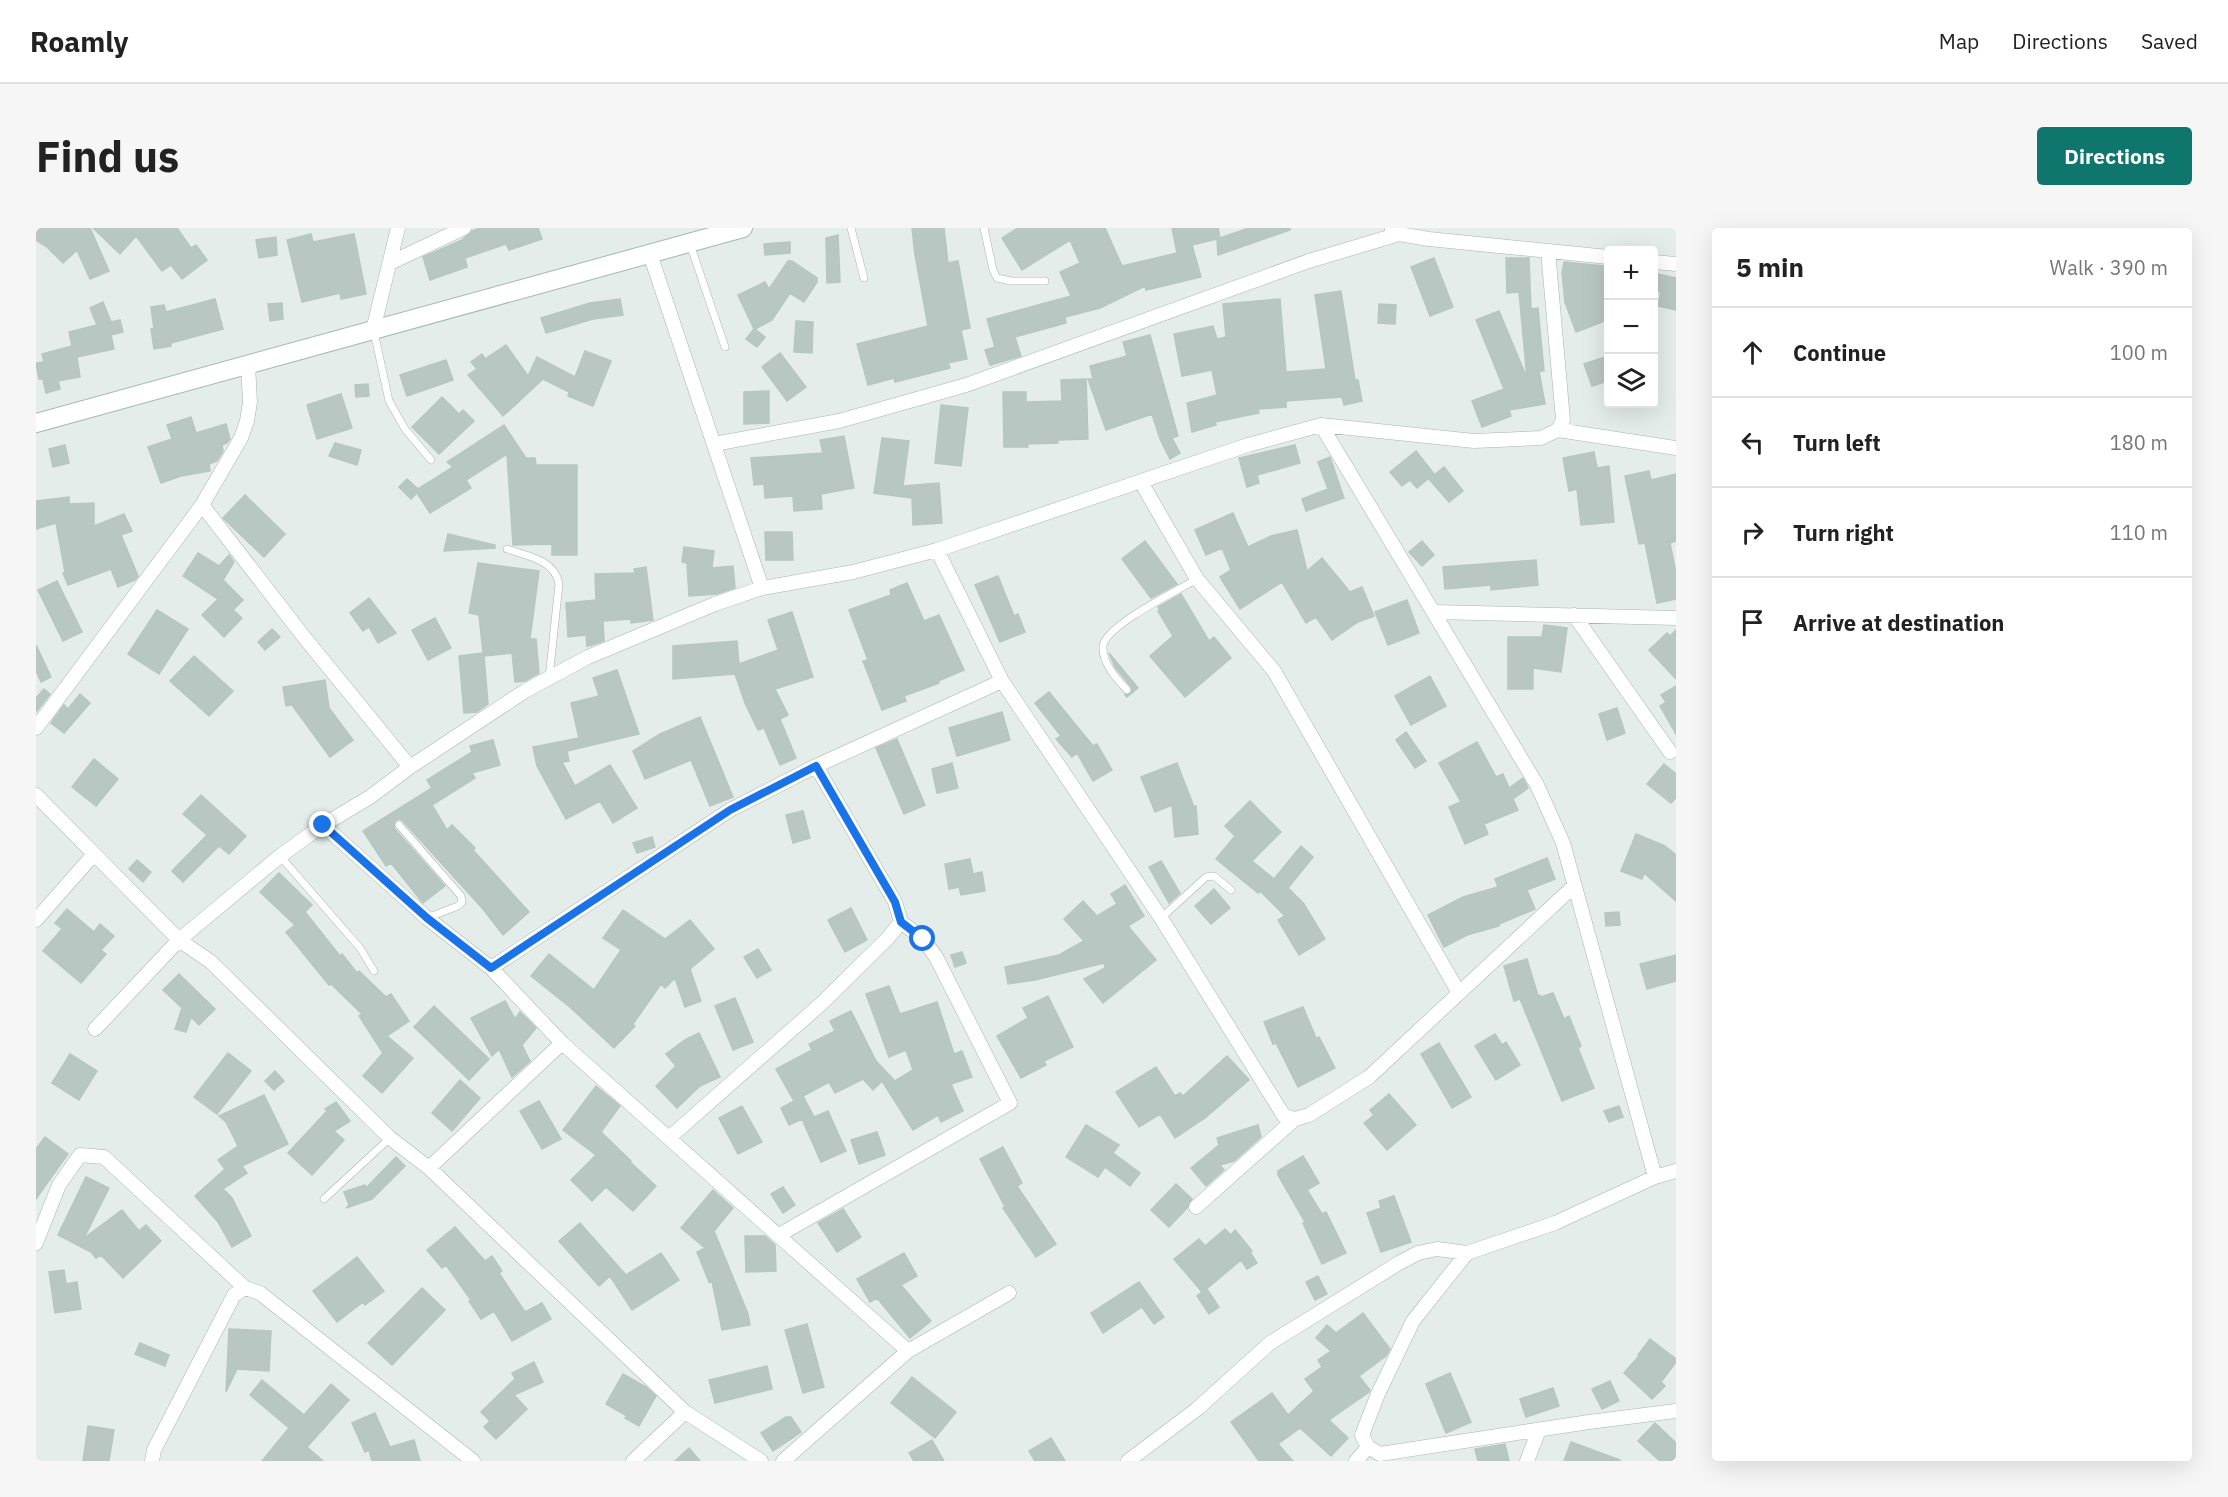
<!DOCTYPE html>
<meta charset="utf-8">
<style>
body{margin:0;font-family:"IBM Plex Sans",sans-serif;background:#f6f6f6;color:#222}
.controls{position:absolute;right:18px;top:18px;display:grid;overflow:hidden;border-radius:6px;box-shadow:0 6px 24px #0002}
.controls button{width:54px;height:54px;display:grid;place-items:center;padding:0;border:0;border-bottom:2px solid #e0e0e0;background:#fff;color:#222;font:30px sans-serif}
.stop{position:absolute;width:18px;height:18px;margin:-14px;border:4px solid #1a73e8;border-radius:50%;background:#fff}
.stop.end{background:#1a73e8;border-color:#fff;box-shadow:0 2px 6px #0008}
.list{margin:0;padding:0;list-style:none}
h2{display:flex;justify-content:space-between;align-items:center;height:78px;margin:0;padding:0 24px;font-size:26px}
h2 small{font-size:20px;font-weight:400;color:#767676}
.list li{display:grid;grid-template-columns:39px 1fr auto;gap:18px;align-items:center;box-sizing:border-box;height:90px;padding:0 24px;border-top:2px solid #e0e0e0}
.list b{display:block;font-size:22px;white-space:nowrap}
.list em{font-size:20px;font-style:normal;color:#767676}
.icon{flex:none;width:33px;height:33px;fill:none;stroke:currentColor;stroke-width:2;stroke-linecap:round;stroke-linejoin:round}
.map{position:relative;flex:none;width:1640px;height:1233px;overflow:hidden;border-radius:6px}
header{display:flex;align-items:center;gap:36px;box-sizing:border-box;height:84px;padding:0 30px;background:#fff;border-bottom:2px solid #e0e0e0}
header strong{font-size:28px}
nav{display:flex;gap:33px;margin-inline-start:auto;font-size:21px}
.intro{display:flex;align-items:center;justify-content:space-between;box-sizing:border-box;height:144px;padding:0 36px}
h1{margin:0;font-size:42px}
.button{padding:15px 27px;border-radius:6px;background:#0f766e;color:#fff;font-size:21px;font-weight:700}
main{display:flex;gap:36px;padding:0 36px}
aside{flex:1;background:#fff;border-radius:6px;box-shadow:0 6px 24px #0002}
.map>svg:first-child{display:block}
</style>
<header>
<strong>Roamly</strong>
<nav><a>Map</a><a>Directions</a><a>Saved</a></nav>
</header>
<div class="intro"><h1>Find us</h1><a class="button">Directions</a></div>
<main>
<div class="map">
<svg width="1640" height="1233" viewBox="0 0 1640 1233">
<rect width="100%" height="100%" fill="#e4ede9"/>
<path fill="#b9c7c2" stroke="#b6c6c0" stroke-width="1.5" d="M0,0H54L73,43L54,51L41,22L27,35L12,20L0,12Z
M57,0H141L155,20L160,17L171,32L146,51L135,37L126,43L100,8L84,26Z
M444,0H502L506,11L473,22L470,16L429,30L431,39L394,52L387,29L426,12L436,3Z
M876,0H908L912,35L922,33L934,100L925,102L931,131L912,135L914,140L859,154L858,150L832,157L821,116L892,98L879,27Z
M982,0H1069L1086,38L1141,25L1136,0H1182L1184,10L1213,0H1254V2L1182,27L1181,11L1156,17L1165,49L1110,62L1109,58L1064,80L1029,89L1030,95L979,109L985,128L954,137L949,122L959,119L951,91L1035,68L1024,44L1044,35L1034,12L986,42L966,10Z
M275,6L277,14L318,6L330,66L305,71L304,65L266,74L251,12Z
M802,7L804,54L791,55L790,10Z
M240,9L241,27L223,30L220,12Z
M754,14V25L729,27L728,16Z
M1398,30L1417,79L1394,88L1375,39Z
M1470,30H1493L1495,81L1502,80L1508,143H1503L1509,176L1473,182L1475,188L1446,199L1436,173L1468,161L1440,92L1463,83L1491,150L1483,64L1471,65Z
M752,33H756L781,50V54L768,74L754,65L736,92L719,101L729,109L721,119L710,111L718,101L702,67L729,54L733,61Z
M1528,34L1568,38L1572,41V89L1566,94L1540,104L1529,74L1526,45Z
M1617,45L1640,50V82L1622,78L1625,64L1617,63Z
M1305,63L1319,152H1322L1326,173L1308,177L1306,169L1250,173V179L1222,181L1223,185L1179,194L1180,197L1156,204L1151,175L1181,167L1176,142L1146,148L1138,106L1177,98L1181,111L1190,109L1187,76L1244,71L1250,144L1290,141L1279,67Z
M179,71L187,101L135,115V118L118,121L115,101H118L115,79L128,77L130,84Z
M584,71L587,87L557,91L510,105L505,90L554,75Z
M67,74L75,94L84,92L87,104L75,107L78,121L41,129L44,149L22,153L24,161L10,165L7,151H3L0,135L8,134L6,126L36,118L33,104L61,97L54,80Z
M246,75L247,91L234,93L232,76Z
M1343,76L1360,77L1359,96L1342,95Z
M760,93L777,94L776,125L758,124Z
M1114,107L1142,208L1136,210L1144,225L1134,231L1124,211L1116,186L1070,202L1052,151H1057L1054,138L1091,128L1087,114Z
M470,117L492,148L501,129L539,149L549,123L575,133L557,178L532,168L533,164L507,151L467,188L432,147L441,141L435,134L446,126L449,131Z
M744,125L770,159L751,173L726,139Z
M1572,128V153L1556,158L1548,136Z
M410,132L417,152L371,168L364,147Z
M1050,151L1052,211L1022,212V215L991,216L992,219H968L967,164H990V174L1026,173L1025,152Z
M332,156L333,168L320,169L319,157Z
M733,163V195L708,196V164Z
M305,166L316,200L281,211L271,177Z
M406,169L423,186L427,182L438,193L403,226L376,199Z
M905,177L932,180L925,238L899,235Z
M155,189L160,205L190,196L194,211L191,215L186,217L187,223L181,233L173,236L174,243L145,248L125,255L112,219L136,211L131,197Z
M468,197L490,230H499L500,237H541V327H516V316L477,317L471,226L430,252L435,260L394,285L381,265L375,271L363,259L371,251L382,261L417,239L411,234Z
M808,208L818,260L785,266L786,281L758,283L757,268L729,270L728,256L718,257L715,230L787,225L784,212Z
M846,210L873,213L867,258L903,255L906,295L877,297L876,270L838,265Z
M299,215L325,222L321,237L293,228Z
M29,217L33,235L17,239L13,221Z
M1259,217L1264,235L1221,247L1223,255L1211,259L1203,230Z
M1380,223L1398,246L1381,260L1374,252L1366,258L1354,244Z
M1558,224L1561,240L1573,238L1578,294L1545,297L1541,261L1533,263L1527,230Z
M1294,229L1308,270L1270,283L1266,271L1292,261L1282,234Z
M1408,239L1427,263L1413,274L1393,251Z
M1613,243L1615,252L1640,246V313L1634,315L1640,345V371L1621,375L1609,315L1603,316L1589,248Z
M209,267L249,306L228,329L187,290Z
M33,269V276L58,275V298L88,286L96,303L85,307L102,348L99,352L82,359L75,341L32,357L27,345L29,344L20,295L0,301V273Z
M1197,285L1212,319L1235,308L1261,302L1271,343L1286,330L1314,364L1326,359L1338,388L1322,394L1296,412L1280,389L1270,395L1246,354L1204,381L1184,349L1195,342L1186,320L1170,327L1159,302Z
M729,304H756L757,332H730Z
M412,306L459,317V320L408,323Z
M1109,313L1141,356L1115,370L1086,331Z
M1386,313L1398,327L1386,338L1373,324Z
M648,319L678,323L676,340L697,338L699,360L681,366L653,368L651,335L646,334Z
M162,325L183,338L193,327L198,334L187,352L207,372L197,382L206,390L188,409L166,387L182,371L147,348Z
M1500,332L1502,357L1455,362V357L1409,361L1407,339Z
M442,335L503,343L494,411H500L503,445L489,453L479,454L476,425L448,428L452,476L441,484L428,485L423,428L447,425L443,387L433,385Z
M610,339L617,392L595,395V391L567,393L568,413L556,417L551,418L550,407L532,409L530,375L560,372L559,346L599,345L598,341Z
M962,348L978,388L982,386L989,404L964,414L939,357Z
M21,353L46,404L27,413L2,362Z
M871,355L888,393L903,387L928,442L902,453L903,455L868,468L870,473L846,482L827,433L832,432L813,382L855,367L854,362Z
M1145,366L1173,413L1178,409L1195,430L1149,469L1114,428L1137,408L1122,383L1124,382L1122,379Z
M333,370L360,405L342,415L333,399L327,403L314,385Z
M1371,372L1383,405L1352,417L1339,384Z
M121,382L152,401L123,446L92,426Z
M756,384L777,449L739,461L752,487L744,491L760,530L744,537L728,500L722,502L709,475L699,446L637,451V418L701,413L703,436L742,422L732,392Z
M399,390L415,420L392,432L376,402Z
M1508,397L1531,400L1525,444L1497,440V461H1472V409H1506Z
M236,401L244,409L229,422L222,414Z
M1640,402V451L1613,422L1631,405L1634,408Z
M0,417L15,449L5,454L0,443Z
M1073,425L1102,460L1091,469L1089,467L1095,466L1096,460L1079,439Z
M158,428L197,463L173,488L134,453Z
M581,442L603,506L531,523L533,533L526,534L539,558L574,537L601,580L577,595L564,573L530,591L501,538L497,519L543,510L535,475L563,468L557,450Z
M1394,448L1410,478L1375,497L1359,468Z
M289,452L293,480L317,512L294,529L256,477L250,478L247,459Z
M1640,458V506L1624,478L1630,474L1625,467Z
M8,461L14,466L1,483L0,470Z
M1013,464L1057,518L1061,516L1076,542L1057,553L1041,525L1036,529L1020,511L1025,508L999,475Z
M44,466L54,475L28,505L15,495L28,477L32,481Z
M1581,480L1589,505L1571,512L1563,486Z
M966,484L974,512L921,528L913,500Z
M664,489L697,569L674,578L655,532L609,551L597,523L624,506Z
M1370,504L1390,533L1379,540L1360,512Z
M861,511L889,577L868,586L840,520Z
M457,512L464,537L436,545L439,550L396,577L411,602L416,597L439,620L437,622L493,684L467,707L447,681L367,593L363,591L359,593L358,600L409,658L387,675L355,635L350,638L327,603L396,560L391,552L436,524L434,518Z
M1441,514L1460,549L1467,546L1473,560L1487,550L1492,560L1477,571L1482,582L1448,596L1452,606L1429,616L1413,579L1425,574L1403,535Z
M58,531L82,551L60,578L36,559Z
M916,535L922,560L901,565L896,541Z
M1141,535L1158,579L1160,578L1162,606L1139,609L1136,577L1119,584L1105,549Z
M1628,536L1640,546V570L1635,575L1611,556Z
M165,567L210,608L193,626L183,618L147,654L136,643L171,607L147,586Z
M1214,573L1245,604L1216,633L1238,651L1265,618L1277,629L1252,660L1268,676L1289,711L1263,727L1242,692L1249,688L1224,663L1222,665L1180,631L1199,608L1189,598Z
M767,583L774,610L757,615L750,587Z
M1600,606L1629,618L1640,627V673L1608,645L1606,651L1585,643Z
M616,609L619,619L601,625L597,615Z
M1511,630L1519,651L1491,662L1499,681L1463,696V698L1431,707L1408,719L1392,687L1427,669L1462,659L1459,651Z
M934,631L937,646L946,644L949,663L925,667L923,659L913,661L909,636Z
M101,632L115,644L107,654L93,641Z
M1125,633L1144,665L1133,675L1113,639Z
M243,645L276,677L269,684L304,728L306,726L321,745L323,743L350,769L355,766L373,793L351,808L377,830L346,865L327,848L347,825L323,788L326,786L295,756L293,757L250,704L259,697L224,664Z
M1089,657L1108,688L1092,698L1120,732L1067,775L1048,751L1069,740L1068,735L999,752L972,756L969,739L1023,727L1048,713L1028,691L1047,673L1061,688L1081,676L1075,666Z
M1178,661L1194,680L1175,696L1159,678Z
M815,680L831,712L809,724L792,692Z
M31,681L58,704L64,696L78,708L65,722L70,726L45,755L7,723L26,701L19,695Z
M587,682L629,711L654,692L678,721L654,741L665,773L649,779L639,750L629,760L625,756L597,796L599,798L578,820L535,780L495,748L513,726L558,762L585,722L567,710Z
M1583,684L1584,697L1570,698L1569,685Z
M722,721L735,742L721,750L708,729Z
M926,724L930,735L919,739L915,727Z
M1640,727V753L1611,761L1604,736Z
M1491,731L1502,768L1504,767L1505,769L1517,765L1528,791L1533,788L1545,818L1542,820L1558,860L1526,873L1484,771L1478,773L1468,738Z
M143,746L179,781L163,797L155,789L150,804L139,801L146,780L127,762Z
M853,758L864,786L901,774L918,826L926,823L936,849L915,856L927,883L905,894L902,887L877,902L846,853L837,862L827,851L799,865L793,854L767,868L778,889L792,883L810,923L785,934L766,891L753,897L745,880L758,873L740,841L776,822L773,816L799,803L794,793L815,783L840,833L859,853L877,842L870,822L853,829L830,766Z
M1012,768L1037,819L1008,833L1010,837L985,850L961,808L992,790L987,780Z
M699,770L717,814L697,822L679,778Z
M469,773L479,791L484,784L500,800L486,817L494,833L476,849L463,821L456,828L435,790Z
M398,778L453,831L433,852L378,799Z
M1267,779L1280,810L1283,809L1299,840L1262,859L1240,815L1237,816L1228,794Z
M663,805L684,849L664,858L641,880L620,858L640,838L630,826L649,812Z
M1459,806L1466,817L1470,814L1484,837L1460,852L1439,818Z
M1403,815L1435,869L1416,880L1385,826Z
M192,825L215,843L181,886L158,869Z
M34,826L61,843L43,872L16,855Z
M1191,828L1213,852L1169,890L1139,910L1124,886L1103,899L1080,864L1120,839L1139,868L1144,865L1147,868Z
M239,843L248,853L238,862L229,853Z
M424,852L444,870L416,903L396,885Z
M560,858L584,878L565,904L595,933L594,934L620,958L597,983L570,959L556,973L535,952L560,927L527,902Z
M1353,866L1380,897L1351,922L1328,895L1338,887L1334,882Z
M228,867L252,916L206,938L211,945L187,961L196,970L215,1008L196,1019L182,994L159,968L189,941L182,932L202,918L190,894L183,888Z
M503,873L525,911L506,921L484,883Z
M300,874L314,893L298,903L308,912L276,947L252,925L291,883L289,881Z
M706,878L726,914L702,926L683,890Z
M1583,878L1587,889L1573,894L1568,883Z
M1050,897L1083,917L1077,925L1104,945L1094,958L1069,939L1062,949L1030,929Z
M1222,897L1225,909L1198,933L1184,937L1188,942L1170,958L1155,940L1183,917L1181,910Z
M841,904L849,927L823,936L815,912Z
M9,909L32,926L0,971V921Z
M967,919L986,955L981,958L1020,1016L1000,1029L967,980L969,979L944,931Z
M1267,928L1283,955L1271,962L1286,986L1290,984L1310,1025L1286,1036L1267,995L1269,994L1242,947V943Z
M360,929L369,938L336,971L310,980L313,977L308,964L329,957L330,960Z
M50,949L73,960L48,1010L86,982L103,1003L110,997L125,1013L87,1050L65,1027L60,1030L55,1024L22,1007Z
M1140,956L1156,971L1151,980L1133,999L1115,982Z
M747,959L759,977L747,985L735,966Z
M677,962L697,980L678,1003L712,1086L714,1097L686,1102L676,1053L673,1054L661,1024L669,1020L645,1000Z
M1358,968L1375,1014L1345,1024L1331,985L1345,980L1343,973Z
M807,981L825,1009L801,1024L782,995Z
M544,995L590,1047L625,1025L643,1052L596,1082L574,1048L563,1058L523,1013Z
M419,999L449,1033L456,1028L466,1043L463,1045L489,1084L506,1075L515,1091L476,1113L458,1083L445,1091L433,1073L435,1072L410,1037L406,1040L391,1022Z
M1189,1001L1195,1007L1199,1002L1216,1023L1214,1024L1221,1035L1211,1041L1205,1032L1168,1063L1171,1061L1183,1079L1173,1086L1161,1068L1166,1064L1138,1031L1163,1011L1169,1018Z
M709,1008H729L739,1017L740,1043L710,1044Z
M868,1025L881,1048L865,1057L895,1093L874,1110L841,1070L834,1074L821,1051Z
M321,1029L348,1063L329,1077L327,1074L301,1094L277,1063Z
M28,1042L30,1056L41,1054L45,1081L19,1085L13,1044Z
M1282,1048L1291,1066L1279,1072L1270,1054Z
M1103,1054L1128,1089L1118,1096L1106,1079L1067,1105L1055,1085Z
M386,1060L409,1082L356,1137L332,1115Z
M1327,1085L1354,1121L1350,1128L1323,1148L1334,1162L1333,1164L1293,1192L1312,1210L1295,1228L1264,1200L1242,1216L1257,1233H1223L1195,1194L1236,1165L1252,1187L1278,1163L1269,1151L1286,1139L1282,1132L1295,1123L1280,1110L1291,1097L1300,1105Z
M771,1096L788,1159L767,1165L749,1102Z
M193,1101L235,1103L233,1143L201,1141L190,1164Z
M1614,1111L1640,1131V1134L1625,1154L1629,1158L1616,1171L1588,1145L1603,1128L1602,1127Z
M104,1115L133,1127L129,1138L99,1126Z
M498,1134L507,1154L478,1167L491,1181L460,1211L448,1199L454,1193L445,1184L479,1151L476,1145Z
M731,1138L736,1161L679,1175L673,1152Z
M1414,1145L1435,1194L1410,1205L1390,1156Z
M587,1146L610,1159L620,1168L603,1198L589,1190L591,1188L570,1176Z
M876,1149L920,1184L899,1210L855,1175Z
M226,1152L268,1187L295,1156L313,1172L271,1219L287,1233H226L253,1200L214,1167Z
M1574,1153L1583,1173L1566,1181L1556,1161Z
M1517,1160L1523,1178L1490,1189L1484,1171Z
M339,1185L354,1219L378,1212L384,1233H336L333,1222L329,1224L316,1195Z
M750,1189H755L765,1204L737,1223L725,1205Z
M1619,1195L1640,1215V1233H1624L1602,1213Z
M52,1198L78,1202L73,1233H47Z
M1015,1210L1029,1233H999L993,1223Z
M896,1212L908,1233H878L873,1225Z
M1535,1214L1584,1232V1233H1528Z
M1469,1216L1473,1233H1442L1439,1221Z
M653,1220L664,1233H639Z"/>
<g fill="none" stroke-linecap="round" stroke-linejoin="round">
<defs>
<path id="service" d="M815,0L828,50
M948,0L957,42L961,50L975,53H1009
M654,16L689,119
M338,104L353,173L369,201L395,232
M471,321C492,328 519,332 523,356L513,450
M1091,462C1080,450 1066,435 1067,418C1069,398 1142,362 1161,351
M363,597L425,668L426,674L422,678L391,690
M244,628L324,720L338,743
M1125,690L1170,649L1178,648L1195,662
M288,971L354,910"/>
<path id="minor" d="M1356,1L1363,6L1393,11L1572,29
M614,26L726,360
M1618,34L1640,36
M354,35L428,0
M337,102L362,0
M1285,197L1501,557L1527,615L1619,949L1640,943
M1522,202L1640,220
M678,216L803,193L930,157L1273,33L1363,6
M1105,254L1161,351L1238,443L1423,765
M166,277L268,409L374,539
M901,322L966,453L1125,690L1248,888L1259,891L1273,887L1333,849L1538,658
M1398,384L1640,390
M1538,387L1634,524
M0,500L166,277L205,210L211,193L214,174L212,136
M0,567L143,712L175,734L354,910L393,940L649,1184L725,1233
M0,692L58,626
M455,740L694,582L780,538L966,453
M59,801L143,712L244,628L287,597
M633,910L786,775L851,711L865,694L859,674L780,538
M393,940L526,815
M1160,979L1259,891
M743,1007L974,875L900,729L887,711L865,694
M0,1015L23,957L44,927L68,929L209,1060L224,1065L437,1233
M1431,1025L1377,1093L1342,1166L1326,1207L1332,1219L1344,1226L1553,1194L1640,1183
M973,1065L872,1123L526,815L455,740L391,690L287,597L334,569L374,539L489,463L552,429L679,376L726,360L817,344L901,322L1212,217L1285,197L1438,213L1505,210L1522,202L1527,192L1512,23
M116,1233L118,1222L198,1067L209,1060
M597,1233L649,1184
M747,1233L872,1123
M1092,1233L1161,1181L1234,1115L1363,1035L1382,1025L1401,1021L1431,1025L1519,995L1619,949
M1320,1233L1332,1219
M1491,1233L1503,1202"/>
<path id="secondary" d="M0,195L707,0"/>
</defs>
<use href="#service" stroke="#a7b5b0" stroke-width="8"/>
<use href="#minor" stroke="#a7b5b0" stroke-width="15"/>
<use href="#secondary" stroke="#a2b8b1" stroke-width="20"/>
<use href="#service" stroke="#fff" stroke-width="7"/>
<use href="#minor" stroke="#fff" stroke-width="14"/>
<use href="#secondary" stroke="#fff" stroke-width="18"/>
</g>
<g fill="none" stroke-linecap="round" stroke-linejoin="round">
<path stroke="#1a73e8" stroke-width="8" d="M287,597L391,690L455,740L694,582L780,538L859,674L865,694L887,711"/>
</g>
</svg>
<div class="controls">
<button>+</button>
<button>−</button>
<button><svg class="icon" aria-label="layers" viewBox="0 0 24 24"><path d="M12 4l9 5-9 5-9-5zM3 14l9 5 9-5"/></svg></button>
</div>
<div class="stop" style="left:887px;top:711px"></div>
<div class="stop end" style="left:287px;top:597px"></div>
</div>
<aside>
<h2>5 min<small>Walk · 390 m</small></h2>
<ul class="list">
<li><svg class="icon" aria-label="ahead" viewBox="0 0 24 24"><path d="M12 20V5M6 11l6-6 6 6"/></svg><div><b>Continue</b></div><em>100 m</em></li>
<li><svg class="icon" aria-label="left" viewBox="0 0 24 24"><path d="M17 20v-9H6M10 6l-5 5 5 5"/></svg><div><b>Turn left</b></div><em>180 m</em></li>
<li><svg class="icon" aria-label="right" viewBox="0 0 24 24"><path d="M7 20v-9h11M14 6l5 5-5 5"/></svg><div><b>Turn right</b></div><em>110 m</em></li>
<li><svg class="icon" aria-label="arrive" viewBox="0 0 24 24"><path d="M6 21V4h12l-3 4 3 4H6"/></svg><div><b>Arrive at destination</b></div></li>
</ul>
</aside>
</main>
